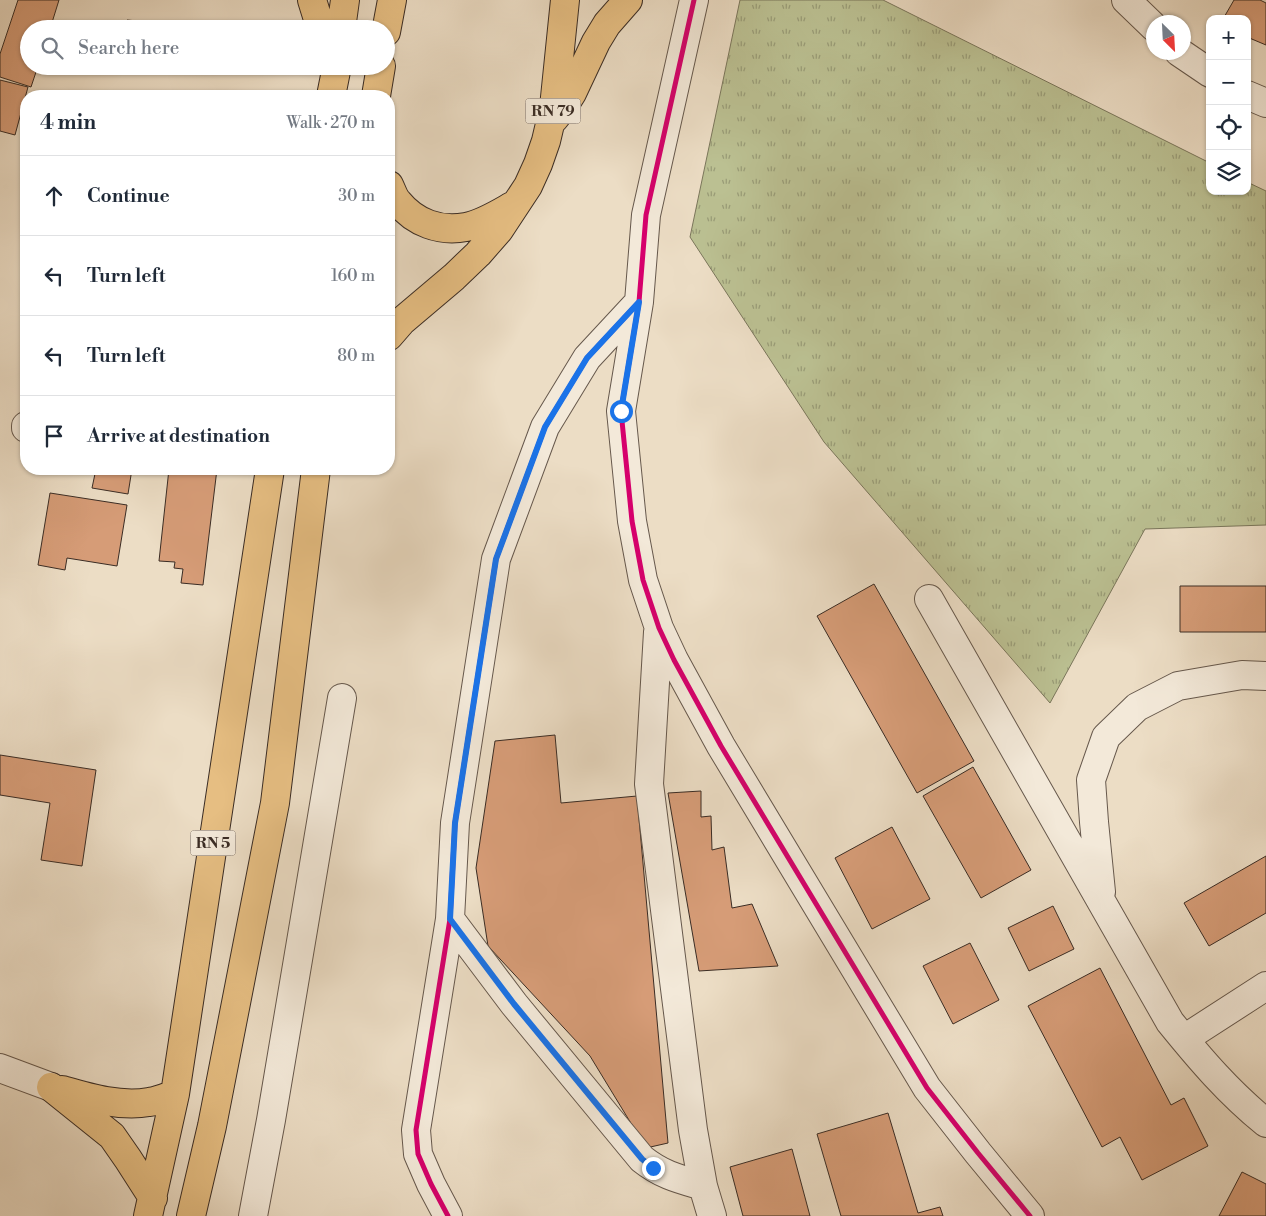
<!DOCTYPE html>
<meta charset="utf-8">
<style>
body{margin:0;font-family:"Libre Bodoni",serif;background:#f6f6f7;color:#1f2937}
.controls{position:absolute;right:15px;top:15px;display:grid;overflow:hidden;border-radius:10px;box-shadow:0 1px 4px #0004}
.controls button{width:45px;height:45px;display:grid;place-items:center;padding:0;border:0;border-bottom:1px solid #e0e1e3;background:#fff;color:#1f2937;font:25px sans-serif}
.compass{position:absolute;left:1146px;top:15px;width:45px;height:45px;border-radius:50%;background:#fff;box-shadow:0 1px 4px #0004;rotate:156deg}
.stop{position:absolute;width:15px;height:15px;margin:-11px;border:4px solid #1a73e8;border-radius:50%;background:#fff}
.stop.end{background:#1a73e8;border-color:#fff;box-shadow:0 1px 5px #0008}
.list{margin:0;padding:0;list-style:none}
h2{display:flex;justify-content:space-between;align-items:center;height:65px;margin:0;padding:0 20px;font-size:21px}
h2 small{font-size:16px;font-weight:400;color:#747a83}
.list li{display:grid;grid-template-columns:32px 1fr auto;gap:15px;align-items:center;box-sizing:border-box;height:80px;padding:0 20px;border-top:1px solid #e0e1e3}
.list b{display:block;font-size:19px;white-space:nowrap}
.list em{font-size:16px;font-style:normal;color:#747a83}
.icon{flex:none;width:28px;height:28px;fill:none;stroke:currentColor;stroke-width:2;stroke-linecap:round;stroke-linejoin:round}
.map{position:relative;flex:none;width:1266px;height:1216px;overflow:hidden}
.search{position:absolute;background:#fff;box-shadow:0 1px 4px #0004;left:20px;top:20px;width:375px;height:55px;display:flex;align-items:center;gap:12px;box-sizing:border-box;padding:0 18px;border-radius:28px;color:#747a83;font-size:19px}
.panel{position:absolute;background:#fff;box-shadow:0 1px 4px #0004;left:20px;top:90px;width:375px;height:385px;border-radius:20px}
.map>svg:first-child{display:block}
</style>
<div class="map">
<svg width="1266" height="1216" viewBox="0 0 1266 1216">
<defs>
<pattern id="grass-tufts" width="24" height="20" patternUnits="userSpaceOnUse" patternTransform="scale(1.25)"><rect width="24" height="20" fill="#bbc092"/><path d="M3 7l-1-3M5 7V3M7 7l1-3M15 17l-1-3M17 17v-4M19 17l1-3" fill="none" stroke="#999c77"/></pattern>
</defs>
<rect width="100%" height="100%" fill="#ecddc5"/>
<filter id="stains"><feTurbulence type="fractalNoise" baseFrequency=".004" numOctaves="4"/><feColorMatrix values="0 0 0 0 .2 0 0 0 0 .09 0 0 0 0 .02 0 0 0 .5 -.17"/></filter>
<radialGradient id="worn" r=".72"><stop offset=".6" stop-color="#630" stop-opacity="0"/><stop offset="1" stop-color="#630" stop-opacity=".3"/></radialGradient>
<path fill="url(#grass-tufts)" stroke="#7a765b" d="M740,0H883L1210,163V191H1247V182L1266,191V525L1145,529L1050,703L824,442L690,237Z"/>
<path fill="#d69c77" stroke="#3a2c24" d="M18,0H59L50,29H29V66H38L31,87L0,77V54Z
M1234,0H1260L1266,3V45L1247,37V19H1223Z
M127,20L220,29H126Z
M214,66H285L284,73Z
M0,80L28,87L15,135L0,131Z
M96,469H132L128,494L92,488Z
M169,469H217L203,585L181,583L183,569L174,568L175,562L159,561Z
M50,493L127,505L117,566L67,558L65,570L38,565Z
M874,584L974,761L917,793L817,616Z
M1180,586H1266V632H1180Z
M555,735L561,803L637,796L668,1143L646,1148L590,1056L488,946L476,868L495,741Z
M0,755L96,770L82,866L41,860L50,803L0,795Z
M973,767L1031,870L981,898L923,796Z
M701,791V817L711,816L712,850L724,847L732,908L752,904L778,966L699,971L668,793Z
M892,827L930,899L872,929L835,858Z
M1266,856V913L1209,946L1184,903Z
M1053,906L1074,949L1029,971L1008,928Z
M970,943L999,1000L953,1024L923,966Z
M1100,968L1171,1105L1184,1098L1208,1146L1142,1180L1120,1137L1102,1147L1028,1006Z
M888,1113L918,1213L940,1207L943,1216H841L817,1134Z
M792,1149L810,1216H743L730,1167Z
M1242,1172L1266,1184V1216H1219Z"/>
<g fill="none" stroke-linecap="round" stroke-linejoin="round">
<defs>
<path id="minor" d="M694,0L646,215L639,302L621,411L632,521L643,580L659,628L674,660L721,746L927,1088L978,1153L1030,1216
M1126,0L1154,27
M1179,52L1210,73
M1247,95L1266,103
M26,428V426
M929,599L1170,1022C1200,1059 1228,1092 1266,1123
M658,632L649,784L693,1130L703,1186L712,1216
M1101,892L1094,822L1091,780L1106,737L1137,707L1178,686L1242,675L1266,676
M450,919L514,1004L642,1159C662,1175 679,1179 703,1186
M1184,1039L1266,986
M0,1068L51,1087
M253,1216L271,1120L342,698
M448,1216L431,1184L418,1154L416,1130L450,919L455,823L496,559L545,427L587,358L639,302"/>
<path id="highway" d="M312,0L321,29
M341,29L345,0
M386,32L392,0
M331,96L337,66
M376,96L381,66
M554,119L562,109L572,93L596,42L607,24L628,0
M389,185C392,191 394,198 398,202C415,223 440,232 466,227C482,224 498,214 512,206
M389,336L402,321L454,277L478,254L499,230L528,186L538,164L546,141L554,107L565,0
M51,1087L112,1136L128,1159L153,1198
M62,1090C90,1098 120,1107 149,1102C158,1101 167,1097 175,1094
M148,1216L175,1094L270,469
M191,1216L212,1126L275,803L316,469"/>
</defs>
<use href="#minor" stroke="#66584c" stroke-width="30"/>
<use href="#highway" stroke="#3a2c24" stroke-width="30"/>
<use href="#minor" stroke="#f3e9d9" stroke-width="28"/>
<use href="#highway" stroke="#e6be82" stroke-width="28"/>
<defs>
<path id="cycleway" d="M694,0L646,215L639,302L621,411L632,521L643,580L659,628L674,660L721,746L927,1088L978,1153L1030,1216
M448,1216L431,1184L418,1154L416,1130L450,919L455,823L496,559L545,427L587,358L639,302"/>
</defs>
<use href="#cycleway" stroke="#f3e9d9" stroke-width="8"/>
<use href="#cycleway" stroke="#d6006c" stroke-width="5"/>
</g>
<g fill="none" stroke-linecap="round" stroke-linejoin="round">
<path stroke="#1a73e8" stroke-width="6" d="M621,411L639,302L587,358L545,427L496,559L455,823L450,919L514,1004L642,1159L653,1168"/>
</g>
<g text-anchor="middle" stroke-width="4.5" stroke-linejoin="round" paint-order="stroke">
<g fill="#f3e9d9" stroke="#72655a" stroke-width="1">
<rect x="525.5" y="98.5" width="55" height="25" rx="4"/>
<rect x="190.5" y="830.5" width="45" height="25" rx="4"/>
</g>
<g font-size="15" font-weight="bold" fill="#3a2c24">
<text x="553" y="116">RN 79</text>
<text x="213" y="848">RN 5</text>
</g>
</g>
<rect width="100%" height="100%" filter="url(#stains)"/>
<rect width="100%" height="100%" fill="url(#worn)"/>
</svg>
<div class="controls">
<button>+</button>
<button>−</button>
<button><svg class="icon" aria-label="locate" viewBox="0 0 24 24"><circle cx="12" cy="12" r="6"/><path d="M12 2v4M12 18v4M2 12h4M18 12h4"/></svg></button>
<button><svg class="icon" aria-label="layers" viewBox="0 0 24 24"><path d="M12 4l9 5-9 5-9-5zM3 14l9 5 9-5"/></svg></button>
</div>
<svg class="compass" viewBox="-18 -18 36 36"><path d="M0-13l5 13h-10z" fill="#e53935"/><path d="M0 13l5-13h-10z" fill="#747a83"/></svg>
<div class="stop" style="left:621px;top:411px"></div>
<div class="stop end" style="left:653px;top:1168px"></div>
<div class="search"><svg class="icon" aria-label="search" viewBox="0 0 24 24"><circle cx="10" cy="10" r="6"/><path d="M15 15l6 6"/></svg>Search here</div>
<section class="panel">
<h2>4 min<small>Walk · 270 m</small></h2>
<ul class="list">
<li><svg class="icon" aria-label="ahead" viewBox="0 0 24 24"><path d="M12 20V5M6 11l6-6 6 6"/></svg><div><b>Continue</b></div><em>30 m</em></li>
<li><svg class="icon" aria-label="left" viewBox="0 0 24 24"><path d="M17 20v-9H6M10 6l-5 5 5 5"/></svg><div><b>Turn left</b></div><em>160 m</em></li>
<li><svg class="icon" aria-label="left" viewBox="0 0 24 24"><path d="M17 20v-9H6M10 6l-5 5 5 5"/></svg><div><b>Turn left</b></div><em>80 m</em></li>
<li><svg class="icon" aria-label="arrive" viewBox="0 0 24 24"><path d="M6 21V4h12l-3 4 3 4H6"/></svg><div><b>Arrive at destination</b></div></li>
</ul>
</section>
</div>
